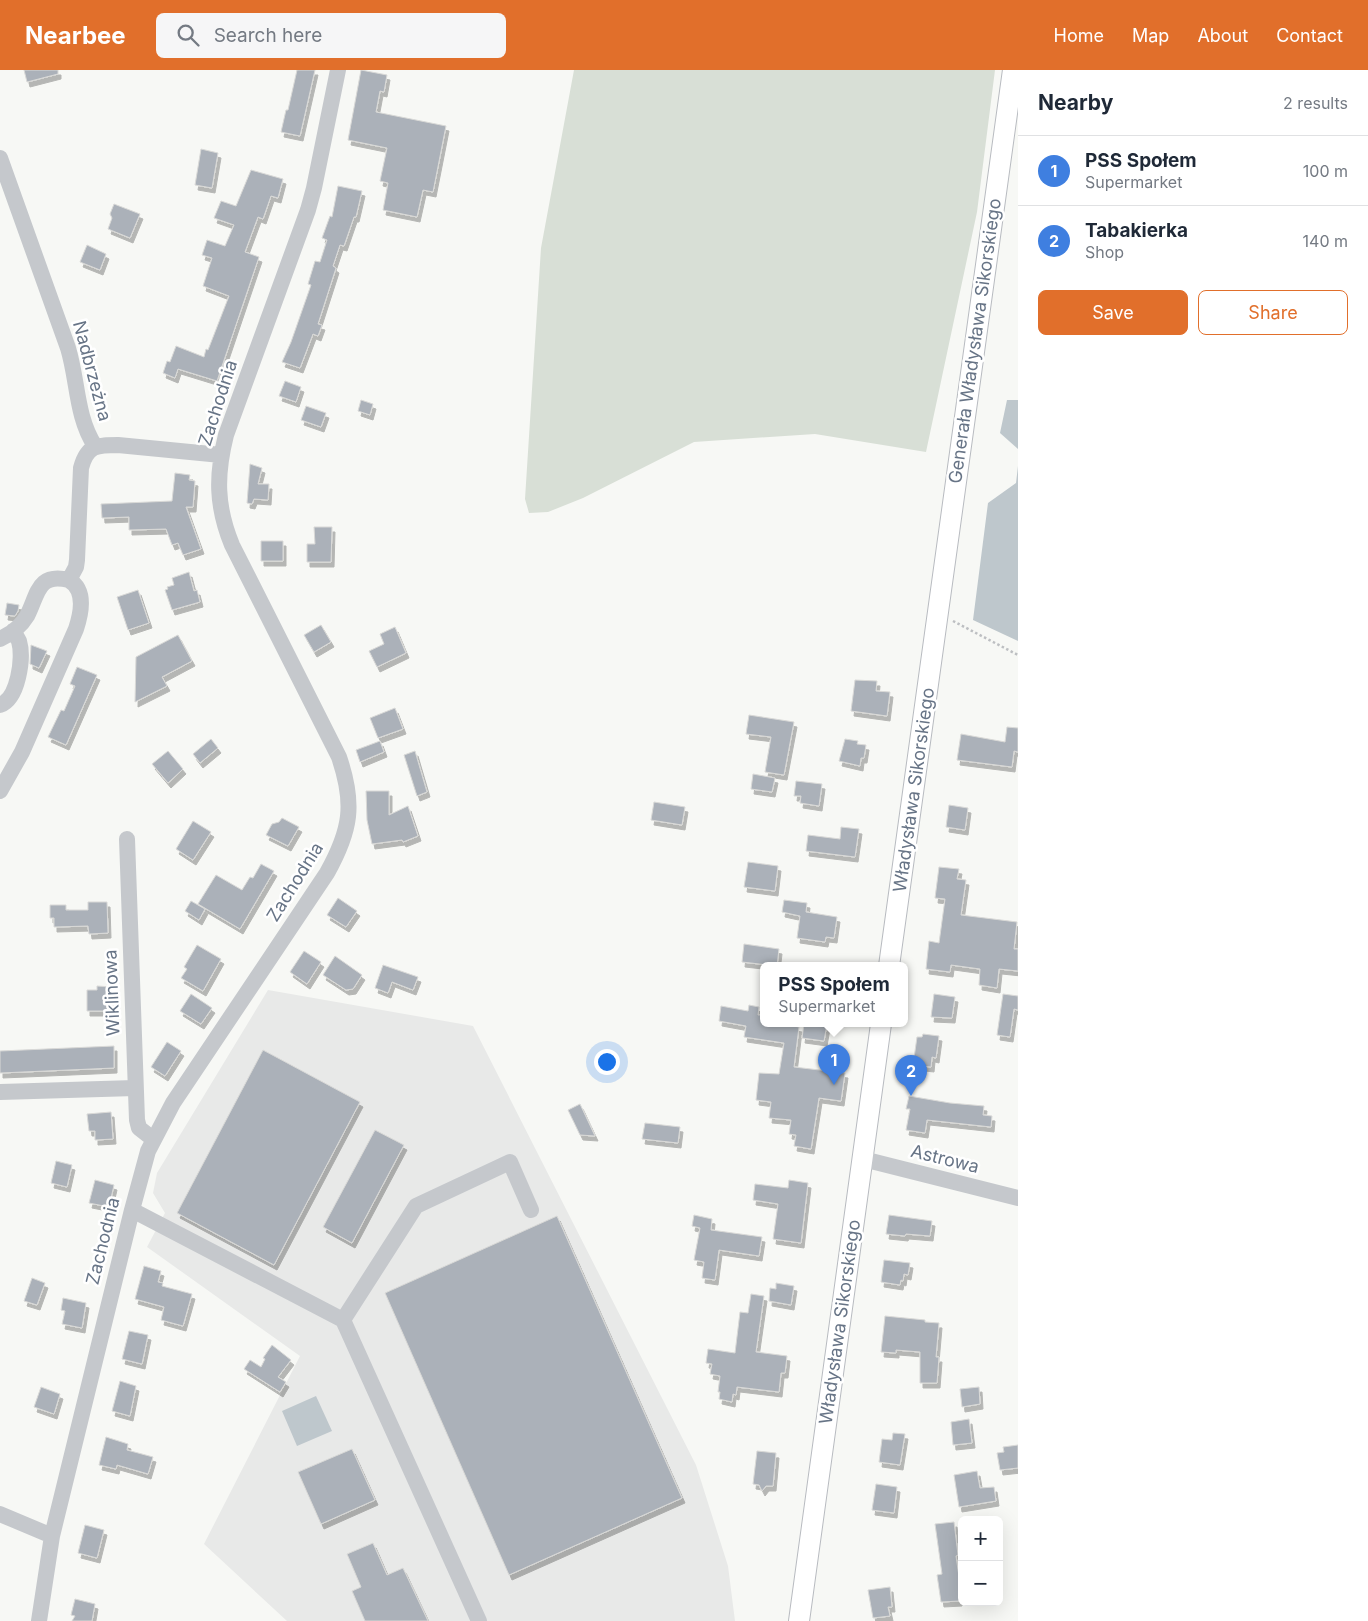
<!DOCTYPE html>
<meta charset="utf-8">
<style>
body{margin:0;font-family:Inter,sans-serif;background:#f6f6f7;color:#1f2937}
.controls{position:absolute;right:15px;bottom:15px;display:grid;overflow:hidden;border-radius:8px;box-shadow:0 5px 20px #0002}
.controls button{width:45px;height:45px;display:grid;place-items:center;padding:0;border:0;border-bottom:1px solid #e0e1e3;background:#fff;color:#1f2937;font:25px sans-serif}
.you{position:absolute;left:606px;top:991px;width:18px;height:18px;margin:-12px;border:4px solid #fff;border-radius:50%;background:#1a73e8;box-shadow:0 0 0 8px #1a73e833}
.badge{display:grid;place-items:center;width:32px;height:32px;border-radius:50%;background:#e16f2b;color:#fff;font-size:16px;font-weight:700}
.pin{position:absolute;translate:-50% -41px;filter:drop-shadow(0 1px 2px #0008)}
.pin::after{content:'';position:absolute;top:26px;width:18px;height:15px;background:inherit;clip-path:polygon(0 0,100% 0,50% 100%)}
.popup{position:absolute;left:760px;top:892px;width:148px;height:65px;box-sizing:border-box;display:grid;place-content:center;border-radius:8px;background:#fff;filter:drop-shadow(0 1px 4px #0005);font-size:16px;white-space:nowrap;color:#747a83}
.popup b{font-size:19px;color:#1f2937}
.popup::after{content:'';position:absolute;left:50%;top:100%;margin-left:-10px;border:10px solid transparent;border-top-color:#fff}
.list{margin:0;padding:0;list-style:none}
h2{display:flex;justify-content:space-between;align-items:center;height:65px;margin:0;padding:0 20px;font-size:21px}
h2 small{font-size:16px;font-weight:400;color:#747a83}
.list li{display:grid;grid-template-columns:32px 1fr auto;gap:15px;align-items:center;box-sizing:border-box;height:70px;padding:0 20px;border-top:1px solid #e0e1e3}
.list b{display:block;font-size:19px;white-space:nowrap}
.list p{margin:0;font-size:16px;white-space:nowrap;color:#747a83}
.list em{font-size:16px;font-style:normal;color:#747a83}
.actions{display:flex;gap:10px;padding:15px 20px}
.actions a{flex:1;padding:11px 0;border:1px solid #e16f2b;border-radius:8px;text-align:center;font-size:18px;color:#e16f2b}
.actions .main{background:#e16f2b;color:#fff}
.icon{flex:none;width:28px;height:28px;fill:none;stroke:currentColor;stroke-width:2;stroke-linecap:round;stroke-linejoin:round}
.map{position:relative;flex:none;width:1018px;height:1551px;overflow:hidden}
header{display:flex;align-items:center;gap:30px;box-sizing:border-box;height:70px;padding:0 25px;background:#e16f2b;color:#fff}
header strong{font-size:24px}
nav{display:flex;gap:28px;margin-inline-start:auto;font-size:18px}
.search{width:350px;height:45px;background:#f6f6f7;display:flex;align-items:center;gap:12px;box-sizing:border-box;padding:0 18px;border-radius:8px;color:#747a83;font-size:19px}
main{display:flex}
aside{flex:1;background:#fff}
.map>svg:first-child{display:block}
</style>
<header>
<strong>Nearbee</strong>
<div class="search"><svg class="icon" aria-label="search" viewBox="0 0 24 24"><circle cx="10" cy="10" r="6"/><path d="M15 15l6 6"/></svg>Search here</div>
<nav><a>Home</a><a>Map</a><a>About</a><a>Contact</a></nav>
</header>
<main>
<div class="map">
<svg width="1018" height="1551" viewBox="0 0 1018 1551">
<defs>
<filter id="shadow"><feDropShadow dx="3" dy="5" stdDeviation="0" flood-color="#0004"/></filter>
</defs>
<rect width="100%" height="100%" fill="#f7f8f5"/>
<path fill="#e8e9e8" d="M268,920L473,956L696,1395L728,1496L735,1551H287L204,1474L300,1286L147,1177L165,1143L153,1123L157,1103Z"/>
<path fill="#d8dfd6" d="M574,0H995L977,142L926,382L815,364L694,372L583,428L548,442L529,443L525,429L541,178Z"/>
<path fill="#bec7cc" d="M1007,330H1018V379L1000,363Z
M1018,396V571L973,550L988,433L1016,413Z
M316,1326L332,1361L297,1376L282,1341Z"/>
<path fill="#abb1b9" stroke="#d9d9d7" filter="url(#shadow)" d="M24,0H58V4L27,12Z
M297,0H315L300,66L281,62L286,40H288Z
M361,0L387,5L384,22L380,21L376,42L446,56L433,122L423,120L417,147L383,140L388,113L380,111L387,78L348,70Z
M201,79L218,83L212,118L195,115Z
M251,100L283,109L278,128L271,126L263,149L258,147L245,182L259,187L217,311L178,299L175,308L163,303L167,291L170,292L176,276L204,287L206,279L208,280L229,226L203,216L212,188L202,185L207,170L225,176L234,155L214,148L221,131L236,136Z
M338,116L362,121L356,147H354L344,176L340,175L333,196L336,198L318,254L322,255L318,266L313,264L300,298L282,292L291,272L311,215L308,214L315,191L320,192L327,170L322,168L330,146L332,147Z
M114,134L140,144L130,168L108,159L112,148L110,144Z
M87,175L106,184L100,200L80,192Z
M285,311L301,317L296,332L279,326Z
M361,330L373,334L370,345L358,341Z
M306,336L326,343L321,357L301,350Z
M250,394L262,398L258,414H269L268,430L254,429L252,434L247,433Z
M175,403L190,405L189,410L195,411L193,437H186L201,479L183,485L178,473L172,475L166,459L129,460V447L102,448L101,434L172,431Z
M314,457H332L331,492H307V474H315Z
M261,471H283V491H261Z
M189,502L194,521L197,520L200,532L172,540L165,520L168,519L167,517L174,515L172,508Z
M138,520L149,553L128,560L117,527Z
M7,533L19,535L18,541L15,546L5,545Z
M321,555L331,572L314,582L304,565Z
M395,557L406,583L377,597L369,581L384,574L380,564Z
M178,565L192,591L162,607L167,616L135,632L136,587Z
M31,575L47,581L39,598L30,594Z
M77,597L97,605L66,675L48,667L61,640L64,641L75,616L70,614Z
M855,610L877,611L876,621L890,622L887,646L851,641Z
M395,638L403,659L378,668L370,648Z
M749,645L794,652L784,705L765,702L771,667L746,664Z
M1007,657L1018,658V682L1014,681L1012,697L957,690L961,664L1005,672Z
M211,669L218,678L200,693L193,684Z
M845,669L858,671L857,674L866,675L864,688H861L860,696L839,691Z
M380,671L384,682L360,692L356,680Z
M168,681L183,699L168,713L152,694Z
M415,681L427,722L417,726L404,685Z
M753,704L775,708L772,722L751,719Z
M796,711L822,714L819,736L800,733L801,726H794Z
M366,721H389V745L408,736L418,766L403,772L402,770L372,774L367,750Z
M654,732L685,737L682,755L651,750Z
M949,735L968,738L965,760L946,757Z
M282,748L299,757L288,776L266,765L272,754L279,752Z
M193,751L211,762L193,790L176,779Z
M841,757L859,759L855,787L806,781L808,765L840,769Z
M748,792L778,796L775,821L744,817Z
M261,794L274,801L240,859L198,834L216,805L242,820L250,807L253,808Z
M939,797L959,799L957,809L966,810L961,845L1017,852L1014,879H1018V901L999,899L997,918L979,915L980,899L951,895L950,902L926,899L929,871L939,873L945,829L935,828Z
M338,828L357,841L346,857L327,845Z
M784,830L807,833L806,842L837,847L834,868L826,867L825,872L797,868L800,846L782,842Z
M191,831L205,839L199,850L185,841Z
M88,832H107L108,863L89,864L88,856L54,857V848H50V835H66V840H88Z
M744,874L779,879L777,896L742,892Z
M197,875L221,889L203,921L181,908L187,899L184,897Z
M304,881L321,892L307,914L290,902Z
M335,886L362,905L353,919L346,920L323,905Z
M383,895L418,907L413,920L392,912L388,923L375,918Z
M97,916L113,917L112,941H87V920H97Z
M191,924L212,938L201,954L180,941Z
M934,924L955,927L952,948L931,947Z
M1003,924L1018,926V940L1014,939L1010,967L997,965Z
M749,935L759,937L758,945H762V950L764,951V954H782L799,957L794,997L845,1003L841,1031L819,1028L811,1079L794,1076L796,1065L789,1064L791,1050L769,1048L771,1032L756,1030L759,1003L779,1004L784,973L744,967L746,956L719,951L721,936L748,941Z
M804,954H827L824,971L802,968Z
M923,964L939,966L936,988L932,987L931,997L913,995L917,967H922Z
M167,972L181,981L165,1006L151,997Z
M114,976V998L0,1003V981Z
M263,980L360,1032L274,1195L177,1143Z
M909,1026L950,1033L984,1036L983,1045L992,1046L991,1057L927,1050L925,1063L906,1060L910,1039H906Z
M580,1034L595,1066L580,1065L568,1040Z
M111,1042L113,1069L95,1070V1061H89L87,1044Z
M645,1053L680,1057L678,1073L642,1069Z
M375,1060L404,1075L352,1173L323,1157Z
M56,1091L72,1095L67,1117L51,1113Z
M95,1110L114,1115L109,1137L89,1133Z
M789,1110L808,1113L801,1173L773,1169L778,1134L753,1130L755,1114L788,1118Z
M694,1145L712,1149L711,1160L762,1167L759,1186L719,1180L715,1210L702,1208L704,1192L694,1190L700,1158L692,1156Z
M889,1145L932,1151L930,1166L906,1164L905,1166L886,1164Z
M557,1146L682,1428L509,1505L385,1223Z
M884,1190L910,1193L908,1205L904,1204L903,1211L901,1210L900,1215L881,1212Z
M144,1196L161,1201L158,1212L163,1213L162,1216L192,1224L183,1256L161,1250L164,1237L135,1229Z
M32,1208L45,1213L37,1235L24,1231Z
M776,1213L794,1216L791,1235L769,1231L770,1218L776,1219Z
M751,1224L764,1226L756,1282L787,1286L785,1303H781L779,1322L737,1317L736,1325L733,1324L732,1332L719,1329L720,1322H718L720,1306L710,1304L712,1294L706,1293L708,1279L735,1283L740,1242L748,1243Z
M63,1228L86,1233L82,1258L62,1254L65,1241L61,1240Z
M885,1246L925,1250V1252L939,1253L936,1287H939L937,1313H920V1282L896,1280V1283L881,1282Z
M129,1261L148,1265L142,1294L122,1289Z
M272,1275L291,1290L278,1307L286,1312L280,1322L244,1299L250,1290L261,1297L265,1289L263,1288Z
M120,1311L136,1316L130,1346L112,1341Z
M41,1317L60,1324L54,1344L34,1337Z
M979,1317L980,1334L962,1337L960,1319Z
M969,1349L972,1373L953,1375L951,1352Z
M893,1363L905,1364L900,1395L879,1392L882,1369L892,1370Z
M106,1367L128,1374L127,1380L153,1387L148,1404L117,1395L116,1399L99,1395Z
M1018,1375V1398L1000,1400L997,1383L1004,1382L1003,1377Z
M352,1379L375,1430L321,1454L298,1402Z
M757,1381L776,1383L773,1416H766L762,1421L759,1415L753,1414Z
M977,1401L980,1418L994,1417L996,1431L959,1437L954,1405Z
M876,1414L897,1417L894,1443L872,1440Z
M954,1452L958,1485L956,1486L962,1527L959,1531L941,1532L937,1505L942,1504L935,1454Z
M85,1455L104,1460L97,1488L78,1483Z
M373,1473L387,1505L403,1498L428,1551H365L352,1521L361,1517L347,1484Z
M890,1517L892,1537H888L890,1546L873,1548L868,1520Z
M75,1529L95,1534L92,1551H72L75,1546L71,1545Z"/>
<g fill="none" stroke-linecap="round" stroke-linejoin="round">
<defs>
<path id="major" d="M889,896L1013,0
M799,1551L881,954"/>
</defs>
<use href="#major" stroke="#b8bbc0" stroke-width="22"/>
<path stroke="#bdbfc2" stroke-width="2.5" stroke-dasharray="2.5 2.5" stroke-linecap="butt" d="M953,551L1018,585"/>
<path stroke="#c5c8cc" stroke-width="16" d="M0,88L68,278C78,311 76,347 95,376
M0,569C11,564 21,556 27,546C38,525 37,502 69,510L76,497L77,490L81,398C87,375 97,375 118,375L221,385
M0,635C18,629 24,588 19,571C17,567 15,564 13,561
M0,721L22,682L76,559C81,544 86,520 69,510
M127,769L137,1050L139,1058L153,1069
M0,1022L135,1018
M863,1089L1018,1128
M132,1140L343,1250L479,1551
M343,1250L416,1136L510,1092L531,1140
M0,1444L52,1466
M39,1551L52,1466L132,1140L148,1081L173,1033L327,803C351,760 355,734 339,687L232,475C216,436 216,405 226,365L308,140L314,118L338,0"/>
<use href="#major" stroke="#fff" stroke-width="20"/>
</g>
<g text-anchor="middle" stroke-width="5" stroke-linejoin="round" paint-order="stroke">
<g font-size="18" fill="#677486" stroke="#fff">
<text transform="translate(975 271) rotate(-82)" y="6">Generała Władysława Sikorskiego</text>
<text transform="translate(92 301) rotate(75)" y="6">Nadbrzeżna</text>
<text transform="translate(218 333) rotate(-72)" y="6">Zachodnia</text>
<text transform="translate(914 720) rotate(-82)" y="6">Władysława Sikorskiego</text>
<text transform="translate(295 812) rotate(-58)" y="6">Zachodnia</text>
<text transform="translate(112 923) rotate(-92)" y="6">Wiklinowa</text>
<text transform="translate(945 1089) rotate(14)" y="6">Astrowa</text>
<text transform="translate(103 1171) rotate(-76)" y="6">Zachodnia</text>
<text transform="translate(840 1252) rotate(-82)" y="6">Władysława Sikorskiego</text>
</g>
</g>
</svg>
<div class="controls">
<button>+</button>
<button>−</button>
</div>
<div class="you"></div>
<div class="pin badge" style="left:834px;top:1015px;background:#3f7fe0">1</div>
<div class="popup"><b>PSS Społem</b>Supermarket</div>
<div class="pin badge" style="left:911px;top:1026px;background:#3f7fe0">2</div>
</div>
<aside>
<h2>Nearby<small>2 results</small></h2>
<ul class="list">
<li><span class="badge" style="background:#3f7fe0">1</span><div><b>PSS Społem</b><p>Supermarket</p></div><em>100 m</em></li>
<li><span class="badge" style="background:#3f7fe0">2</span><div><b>Tabakierka</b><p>Shop</p></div><em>140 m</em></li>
</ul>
<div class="actions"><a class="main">Save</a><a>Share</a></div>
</aside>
</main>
